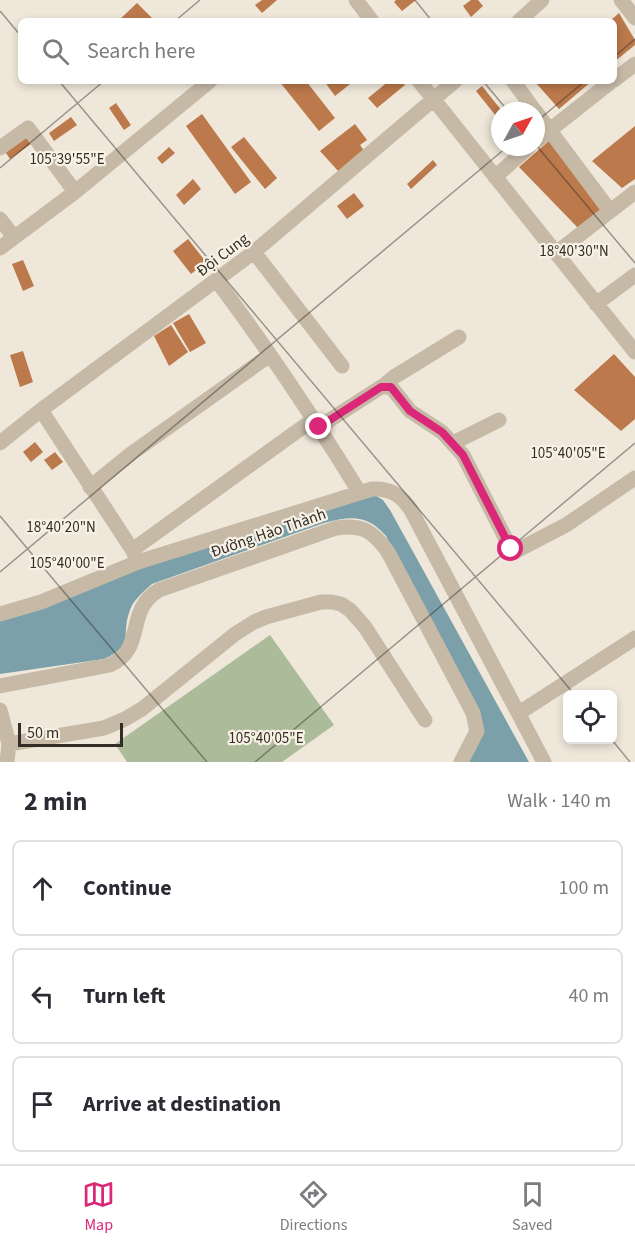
<!DOCTYPE html>
<meta charset="utf-8">
<style>
body{margin:0;font-family:"Source Sans 3",sans-serif;background:#f7f7f7;color:#2b2b33}
.controls{position:absolute;right:18px;bottom:18px;display:grid;overflow:hidden;border-radius:9px;box-shadow:0 3px 9px #0003}
.controls button{width:54px;height:54px;display:grid;place-items:center;padding:0;border:0;border-bottom:2px solid #e1e1e2;background:#fff;color:#2b2b33;font:30px sans-serif}
.compass{position:absolute;left:491px;top:102px;width:54px;height:54px;border-radius:50%;background:#fff;box-shadow:0 3px 9px #0003;rotate:50deg}
.scale{position:absolute;left:18px;bottom:15px;width:105px;box-sizing:border-box;padding-left:6px;border:3px solid #332d27;border-top:0;font-size:16px;line-height:21px;white-space:nowrap;color:#332d27;-webkit-text-stroke:4px #f7f2e5;paint-order:stroke}
.stop{position:absolute;width:18px;height:18px;margin:-14px;border:4px solid #db2777;border-radius:50%;background:#fff}
.stop.end{background:#db2777;border-color:#fff;box-shadow:0 2px 6px #0008}
.list{margin:0;padding:0;list-style:none}
h2{display:flex;justify-content:space-between;align-items:center;height:78px;margin:0;padding:0 24px;font-size:26px}
h2 small{font-size:20px;font-weight:400;color:#7c7c81}
.list li{display:grid;grid-template-columns:39px 1fr auto;gap:18px;align-items:center;box-sizing:border-box;height:96px;margin:0 12px 12px;padding:0 12px;border:2px solid #e1e1e2;border-radius:9px}
.list b{display:block;font-size:22px;white-space:nowrap}
.list em{font-size:20px;font-style:normal;color:#7c7c81}
.icon{flex:none;width:33px;height:33px;fill:none;stroke:currentColor;stroke-width:2;stroke-linecap:round;stroke-linejoin:round}
.map{position:relative;flex:none;width:635px;height:762px;overflow:hidden}
.search{position:absolute;background:#fff;box-shadow:0 3px 9px #0003;left:18px;right:18px;top:18px;height:66px;display:flex;align-items:center;gap:15px;box-sizing:border-box;padding:0 21px;border-radius:9px;color:#7c7c81;font-size:22px}
.sheet{height:402px;background:#fff}
nav{display:flex;justify-content:space-around;align-items:center;box-sizing:border-box;height:84px;border-top:2px solid #e1e1e2;background:#fff;font-size:16px;color:#7c7c81}
nav a{display:grid;justify-items:center;gap:3px}
nav .on{color:#db2777}
.map>svg:first-child{display:block}
</style>
<div class="map">
<svg width="635" height="762" viewBox="0 0 635 762">
<rect width="100%" height="100%" fill="#efe8da"/>
<path fill="#acbc9b" d="M270,635L334,725L282,762H127L115,744Z"/>
<path fill="#7ba0a9" d="M373,494L383,500L390,510L529,762H468C477,746 484,736 480,717L386,536C367,514 351,516 324,523L152,584C143,592 132,601 129,613C121,637 135,645 104,659L0,674V621L139,568Z"/>
<path fill="#bc794b" d="M262,0H277L262,13L255,5Z
M396,0H416L402,11L394,2Z
M471,0H478L483,6L471,17L463,6Z
M137,3L155,21H118Z
M619,13L635,40V45L614,62V21H610Z
M279,81H306L335,118L319,131Z
M324,81H354L335,96Z
M389,81H401L405,85L377,108L368,98Z
M539,81H592L559,109L536,83Z
M482,86L502,111H500V121L476,91Z
M116,103L131,125L124,130L109,108Z
M202,114L251,182L235,194L186,126Z
M71,117L77,125L54,141L49,133Z
M355,124L367,140L360,145L365,152L339,172L320,151Z
M635,126V179L622,188L592,161Z
M26,129L35,141L10,159L2,147Z
M244,137L277,178L265,189L231,147Z
M550,140L603,209L580,230L519,167Z
M169,147L175,153L162,164L157,158Z
M433,160L437,165L411,189L407,184Z
M193,179L201,189L184,205L176,195Z
M354,193L364,206L347,219L337,206Z
M188,239L206,262L191,274L173,251Z
M23,260L34,286L23,291L12,264Z
M189,314L206,343L190,352L173,323Z
M171,325L188,352L169,366L154,336Z
M23,351L33,382L20,387L10,355Z
M614,354L635,377V419L621,431L574,390Z
M35,442L43,452L31,462L23,452Z
M55,452L63,462L52,470L44,460Z"/>
<g fill="none" stroke-linecap="round" stroke-linejoin="round">
<path stroke="#c6baa7" stroke-width="15" d="M356,0L372,21
M621,0L635,18
M519,21L542,0
M614,80L635,64
M419,81L635,352
M513,81L535,111
M536,112L610,211
M536,141L612,81
M0,148L28,128L75,192
M495,177L529,147
M0,219L14,237
M0,248L75,192L210,81
M254,252L342,366
M556,253L635,192
M217,281C268,349 315,420 360,493
M596,304L635,275
M383,386L394,377L459,337
M41,410L133,551
M319,427L381,387H391L410,411L442,432L463,455L511,549L514,552L566,525L635,478
M0,443L41,410L254,252L455,81
M453,443L499,420
M90,487L132,453L270,355
M138,562L133,551L135,548L314,419
M0,614L41,602L138,562L372,489C390,488 401,495 411,510L544,762
M0,686L110,665C147,648 124,611 159,590L336,528C362,524 373,531 388,552L473,713L477,731L461,762
M0,710L9,744L7,762
M519,713L635,638
M9,744L104,728L125,719L142,709L235,634L254,622L266,617L321,602H332L341,604L350,610L365,627L425,720"/>
</g>
<g fill="none" stroke-linecap="round" stroke-linejoin="round">
<path stroke="#db2777" stroke-width="8" d="M319,427L381,387H391L410,411L442,432L463,455L511,549"/>
</g>
<path fill="none" stroke="#332d27" stroke-width="1.5" stroke-opacity="0.45" d="M415,0L432,21M0,11L21,36M175,21L200,0M614,57L635,39M59,81L574,694M483,81L508,111M536,122L585,81M536,145L635,263M0,168L104,81M0,516L207,762M0,572L507,147M612,740L630,762M255,762L635,443"/>
<g text-anchor="middle" stroke-width="4.5" stroke-linejoin="round" paint-order="stroke">
<g font-size="16" fill="#332d27" stroke="#f7f2e5">
<text transform="translate(222 254) rotate(-37)" y="6">Đội Cung</text>
<text transform="translate(268 532) rotate(-19)" y="6">Đường Hào Thành</text>
</g>
</g>
<g font-size="15" text-anchor="middle" fill="#332d27" stroke="#f7f2e5" stroke-width="4.5" stroke-linejoin="round" paint-order="stroke">
<text x="67" y="164">105°39'55"E</text>
<text x="574" y="256">18°40'30"N</text>
<text x="568" y="458">105°40'05"E</text>
<text x="61" y="532">18°40'20"N</text>
<text x="67" y="568">105°40'00"E</text>
<text x="266" y="743">105°40'05"E</text>
</g>
</svg>
<div class="controls">
<button><svg class="icon" aria-label="locate" viewBox="0 0 24 24"><circle cx="12" cy="12" r="6"/><path d="M12 2v4M12 18v4M2 12h4M18 12h4"/></svg></button>
</div>
<svg class="compass" viewBox="-18 -18 36 36"><path d="M0-13l5 13h-10z" fill="#e53935"/><path d="M0 13l5-13h-10z" fill="#7c7c81"/></svg>
<div class="scale">50 m</div>
<div class="stop" style="left:511px;top:549px"></div>
<div class="stop end" style="left:319px;top:427px"></div>
<div class="search"><svg class="icon" aria-label="search" viewBox="0 0 24 24"><circle cx="10" cy="10" r="6"/><path d="M15 15l6 6"/></svg>Search here</div>
</div>
<section class="sheet">
<h2>2 min<small>Walk · 140 m</small></h2>
<ul class="list">
<li><svg class="icon" aria-label="ahead" viewBox="0 0 24 24"><path d="M12 20V5M6 11l6-6 6 6"/></svg><div><b>Continue</b></div><em>100 m</em></li>
<li><svg class="icon" aria-label="left" viewBox="0 0 24 24"><path d="M17 20v-9H6M10 6l-5 5 5 5"/></svg><div><b>Turn left</b></div><em>40 m</em></li>
<li><svg class="icon" aria-label="arrive" viewBox="0 0 24 24"><path d="M6 21V4h12l-3 4 3 4H6"/></svg><div><b>Arrive at destination</b></div></li>
</ul>
</section>
<nav>
<a class="on"><svg class="icon" aria-label="map" viewBox="0 0 24 24"><path d="M3 6l6-2 6 2 6-2v14l-6 2-6-2-6 2zM9 4v14M15 6v14"/></svg>Map</a>
<a><svg class="icon" aria-label="directions" viewBox="0 0 24 24"><path d="M12 3l9 9-9 9-9-9zM9 14v-3h6M13 9l2 2-2 2"/></svg>Directions</a>
<a><svg class="icon" aria-label="saved" viewBox="0 0 24 24"><path d="M7 4h10v16l-5-4-5 4z"/></svg>Saved</a>
</nav>
